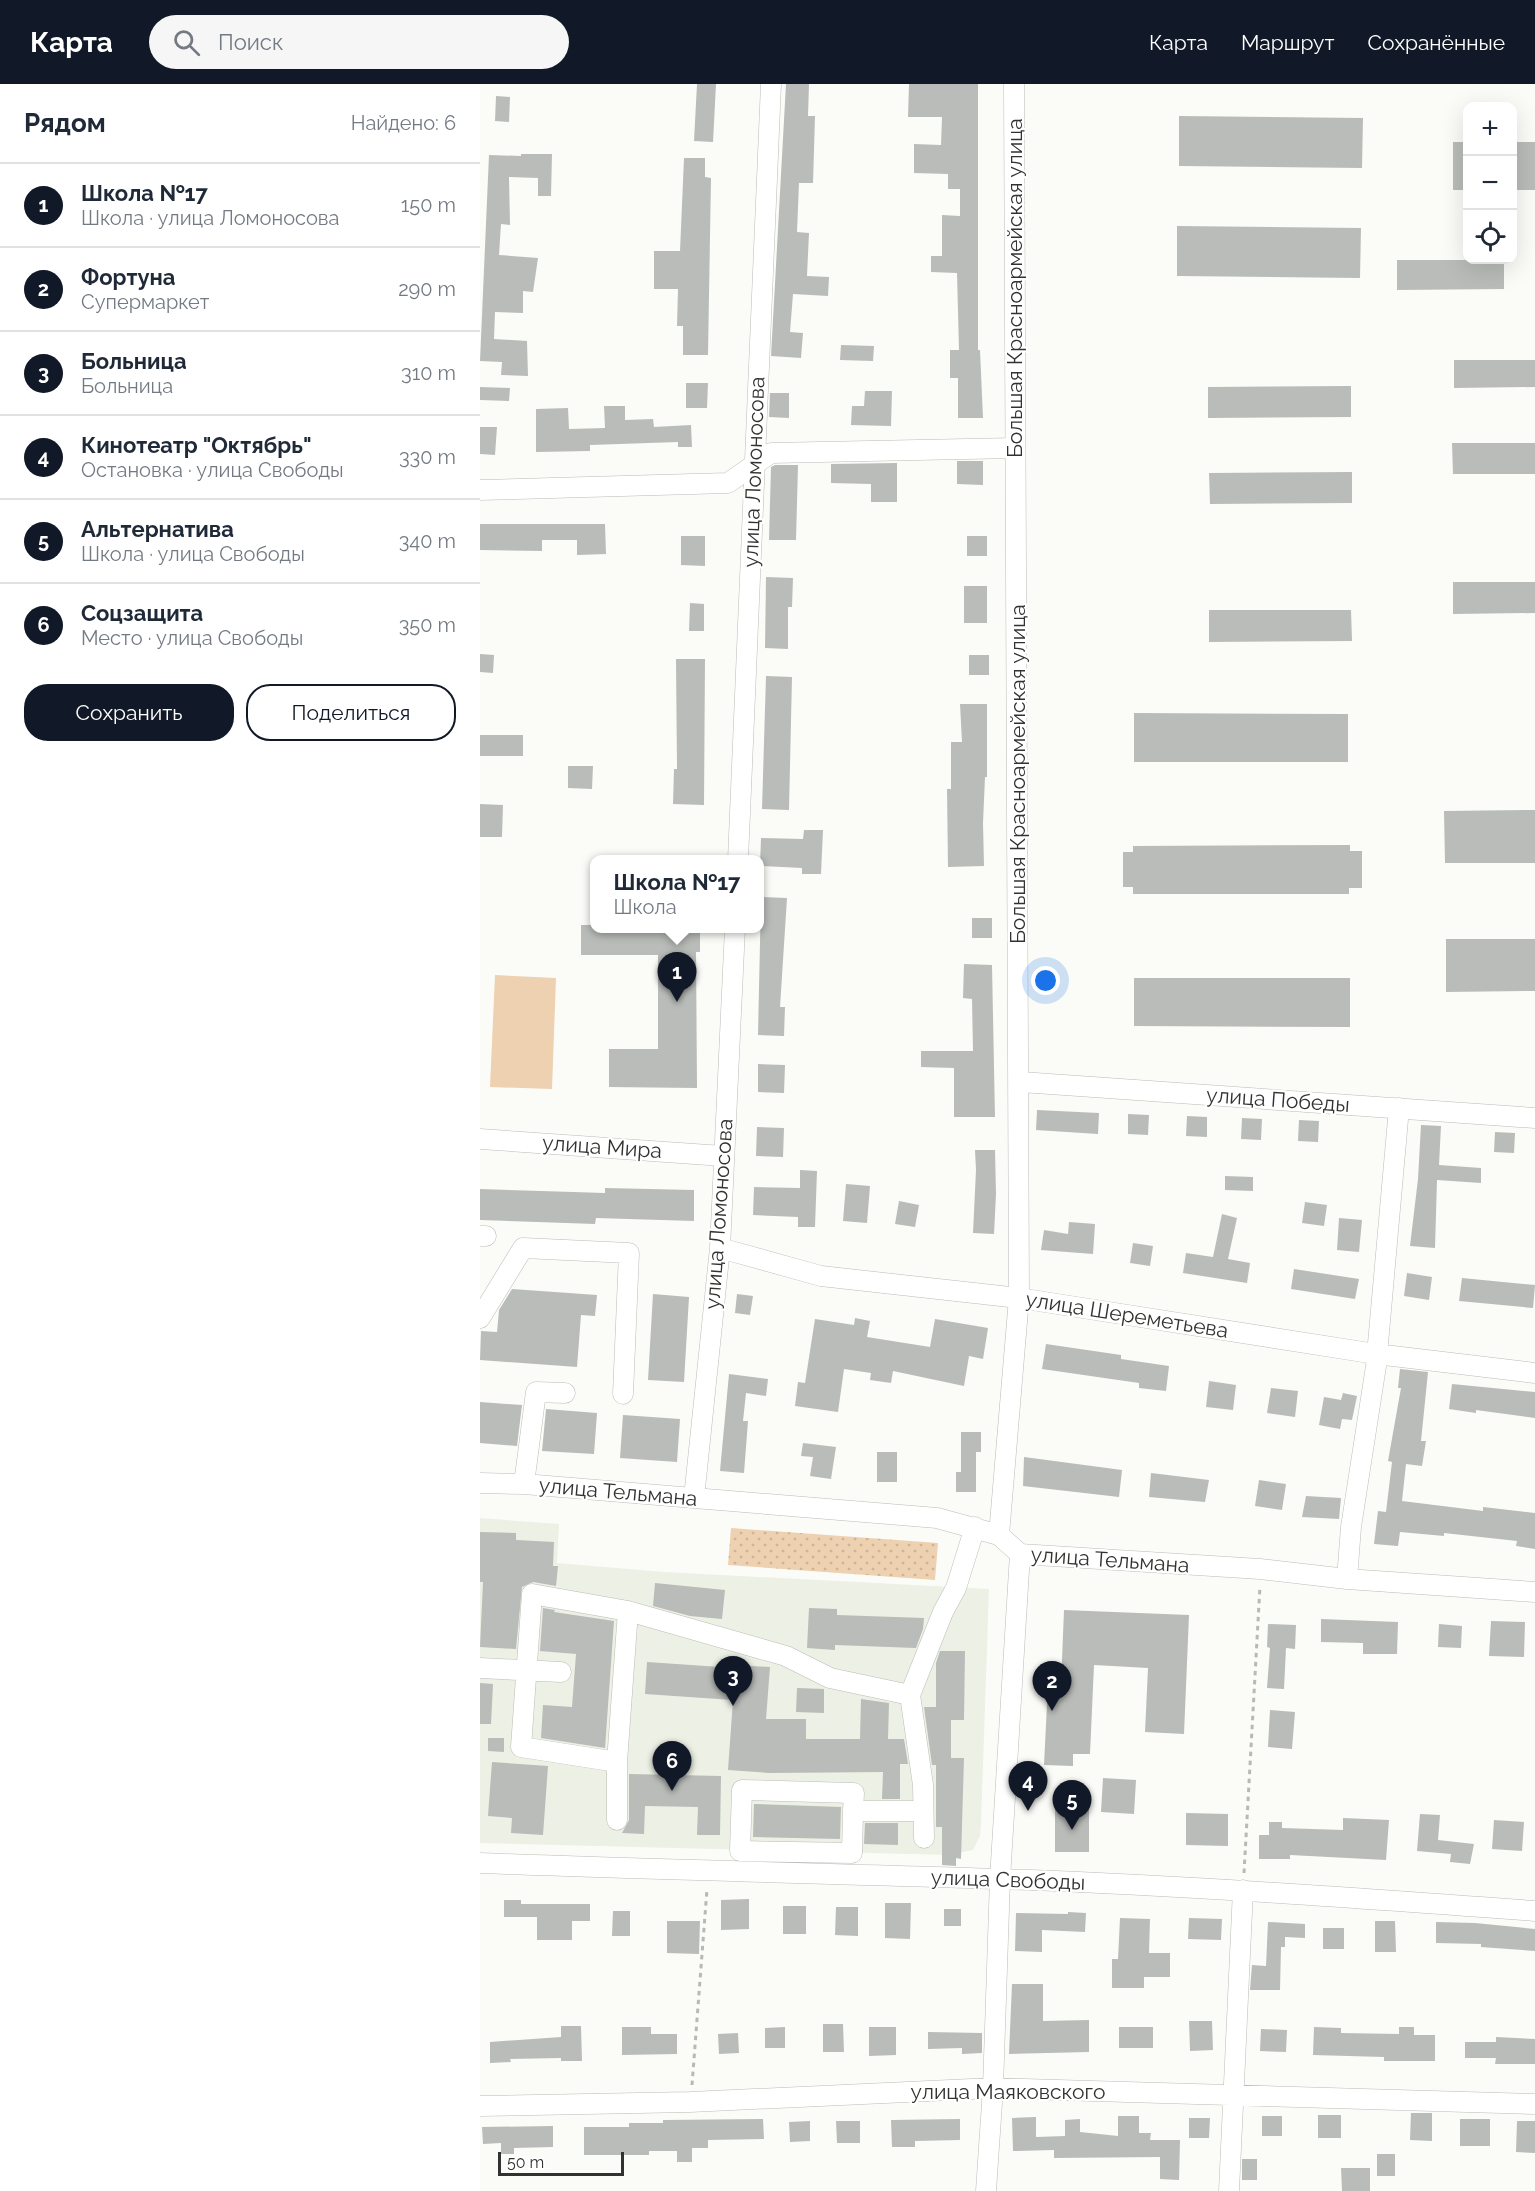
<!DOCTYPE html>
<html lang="ru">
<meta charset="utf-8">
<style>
body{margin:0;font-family:Raleway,sans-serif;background:#f6f6f7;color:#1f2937}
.controls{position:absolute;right:18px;top:18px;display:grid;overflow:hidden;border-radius:12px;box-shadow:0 6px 24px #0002}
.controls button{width:54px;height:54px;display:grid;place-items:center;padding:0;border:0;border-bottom:2px solid #e0e1e3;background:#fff;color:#1f2937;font:30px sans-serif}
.scale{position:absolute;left:18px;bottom:15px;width:126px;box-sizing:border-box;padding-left:6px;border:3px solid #323230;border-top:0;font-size:16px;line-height:21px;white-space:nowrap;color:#323230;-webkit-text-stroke:4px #fff;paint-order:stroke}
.you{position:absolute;left:566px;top:897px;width:21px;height:21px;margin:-15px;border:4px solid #fff;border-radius:50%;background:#1a73e8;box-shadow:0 0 0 9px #1a73e833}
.badge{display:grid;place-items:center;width:39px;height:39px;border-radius:50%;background:#111827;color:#fff;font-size:20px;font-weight:700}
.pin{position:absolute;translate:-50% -50px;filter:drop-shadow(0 2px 3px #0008)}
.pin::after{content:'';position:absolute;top:32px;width:21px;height:18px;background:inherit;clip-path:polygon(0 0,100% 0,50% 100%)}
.popup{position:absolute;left:110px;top:771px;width:174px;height:78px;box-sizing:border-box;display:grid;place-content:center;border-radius:12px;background:#fff;filter:drop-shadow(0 2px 4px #0005);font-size:20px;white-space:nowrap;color:#747a83}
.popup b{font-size:22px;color:#1f2937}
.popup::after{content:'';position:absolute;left:50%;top:100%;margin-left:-12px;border:12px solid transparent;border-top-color:#fff}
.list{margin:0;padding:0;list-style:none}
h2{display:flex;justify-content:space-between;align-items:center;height:78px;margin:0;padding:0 24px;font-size:26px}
h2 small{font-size:20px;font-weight:400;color:#747a83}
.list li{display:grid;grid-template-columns:39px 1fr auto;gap:18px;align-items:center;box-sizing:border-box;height:84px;padding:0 24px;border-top:2px solid #e0e1e3}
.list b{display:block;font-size:22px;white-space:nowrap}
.list p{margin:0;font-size:20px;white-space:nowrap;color:#747a83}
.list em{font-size:20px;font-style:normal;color:#747a83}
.actions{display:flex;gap:12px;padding:18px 24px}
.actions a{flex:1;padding:14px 0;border:2px solid #111827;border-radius:24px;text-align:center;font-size:21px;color:#111827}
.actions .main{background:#111827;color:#fff}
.icon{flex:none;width:33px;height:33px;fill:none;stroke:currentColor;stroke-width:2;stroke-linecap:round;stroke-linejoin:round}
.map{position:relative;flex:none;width:1055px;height:2107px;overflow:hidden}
header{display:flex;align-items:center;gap:36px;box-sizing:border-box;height:84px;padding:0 30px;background:#111827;color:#fff}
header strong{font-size:28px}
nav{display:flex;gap:33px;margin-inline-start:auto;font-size:21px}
.search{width:420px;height:54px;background:#f6f6f7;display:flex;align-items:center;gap:15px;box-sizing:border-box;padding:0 21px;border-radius:33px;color:#747a83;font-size:22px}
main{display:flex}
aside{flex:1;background:#fff}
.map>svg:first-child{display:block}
</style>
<header>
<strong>Карта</strong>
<div class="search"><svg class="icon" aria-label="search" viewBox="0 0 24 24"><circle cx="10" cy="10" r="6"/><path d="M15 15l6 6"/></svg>Поиск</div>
<nav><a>Карта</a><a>Маршрут</a><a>Сохранённые</a></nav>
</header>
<main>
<aside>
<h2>Рядом<small>Найдено: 6</small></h2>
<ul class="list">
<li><span class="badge">1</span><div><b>Школа №17</b><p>Школа · улица Ломоносова</p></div><em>150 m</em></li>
<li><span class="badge">2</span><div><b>Фортуна</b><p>Супермаркет</p></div><em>290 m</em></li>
<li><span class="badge">3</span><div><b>Больница</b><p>Больница</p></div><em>310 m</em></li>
<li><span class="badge">4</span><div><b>Кинотеатр &quot;Октябрь&quot;</b><p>Остановка · улица Свободы</p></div><em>330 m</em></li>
<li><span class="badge">5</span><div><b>Альтернатива</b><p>Школа · улица Свободы</p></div><em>340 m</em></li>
<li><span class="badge">6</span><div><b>Соцзащита</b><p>Место · улица Свободы</p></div><em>350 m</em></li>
</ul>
<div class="actions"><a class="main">Сохранить</a><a>Поделиться</a></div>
</aside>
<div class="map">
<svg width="1055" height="2107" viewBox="0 0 1055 2107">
<defs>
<pattern id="grass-dots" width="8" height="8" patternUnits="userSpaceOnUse" patternTransform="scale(1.5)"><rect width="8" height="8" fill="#edd1b0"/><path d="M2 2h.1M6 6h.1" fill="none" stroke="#ccb498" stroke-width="1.8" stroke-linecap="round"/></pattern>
</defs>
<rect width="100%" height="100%" fill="#fbfcf7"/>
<path fill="#edf0e4" d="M0,1434L79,1440L77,1479L185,1488L509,1505L501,1740L500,1752L493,1766L467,1771L0,1759Z"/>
<path fill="url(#grass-dots)" d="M251,1444L458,1459L455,1496L248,1481Z"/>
<path fill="#edd1b0" d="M15,891L76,894L72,1005L10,1003Z"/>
<path fill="#b9bcb8" d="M217,0H236L233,58L214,57Z
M306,0H329L328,32H335L333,99H319L317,148L329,149L327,192L349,193L348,212L313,210L310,248L323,249L321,274L291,272Z
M429,0H498V266H500L503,334H478V294H470V266H479L477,189L451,188V172H462V131L480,132V105H468V90L434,89V60L461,61L462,33H428Z
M16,12L30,13L29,38L15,37Z
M699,32L883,34L882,84L699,82Z
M973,58H987V106H973Z
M1032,58H1055V106H1032Z
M41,70H72L71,112H58V94L29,93L30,141L21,140L19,171L58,174L53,208L43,207V229L15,228L14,255L47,257L48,292L21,291L22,278L0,277L9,71L41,72Z
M204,74H225V93L231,94L228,271H203V242H197L198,205H174V167H200Z
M697,142L881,144L880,194L697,192Z
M917,176H1024V205L917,206Z
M361,261L394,262L393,277L360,276Z
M974,276H1055V303L974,304Z
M206,299H228L227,324H206Z
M871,302V333L728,334V303Z
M0,303L30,304L29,317L0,316Z
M385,307H412L411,342L371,341L372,322H384Z
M290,309H309V334L289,333Z
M124,322H145V336L173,335L174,343L211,341L212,363H198V358L110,361V367L56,368V325L88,324L89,345L125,344Z
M0,343H17L15,371L0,370Z
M972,359H1055V390H973Z
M477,377H503V401L477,400Z
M417,379V418H391V400L351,399V380Z
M295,381H318L316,456H289L291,383Z
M872,388V419L730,420L729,389Z
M0,440H125L126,470L97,471V456H62V467L0,466Z
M201,452H225V482L201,481Z
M487,452H507V472H487Z
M286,493L313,494L312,523H308V565L285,564Z
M973,498H1055V529L973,530Z
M484,502H507V539H484Z
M210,519L224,520V547H209Z
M729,526H871L872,557L729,558Z
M0,570L14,571L13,589L0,588Z
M489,571H509V591H489Z
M196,575H225L224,721L193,720L194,685H197Z
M286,592L312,593L309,726L282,725Z
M480,620H507V693H505L503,739L504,782L468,783L467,705H471V658H482Z
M654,629L868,630V678H654Z
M0,651H43V672H0Z
M88,682H113L112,705L88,704Z
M0,720L23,721L22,753H0Z
M1055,726V779H965L964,727Z
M324,746H343L341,790H322V784L280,782L281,754L323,755Z
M870,761V767H882V804H869V810H653V803H643V768H653V762Z
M281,813L307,814L300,923H305L304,952L278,951Z
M492,834H512V854H492Z
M101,841H114V844H220V868H216L217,1004L129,1003V965H178V871H101Z
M966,855H1055V907L966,908Z
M484,880L512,881L515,1033H474V984L441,983V967H493L492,915L483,914Z
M654,894H870V943L654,942Z
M278,980L305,981L304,1009L278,1008Z
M557,1026L619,1029L618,1050L556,1046Z
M648,1030L669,1031L668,1051L648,1050Z
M707,1032L727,1033V1053L706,1052Z
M762,1034L782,1035L781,1056L761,1055Z
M819,1036L839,1037L838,1058L818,1057Z
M941,1041L961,1042L959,1081L1001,1084V1099L957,1096L955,1164L930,1162L938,1095Z
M277,1043L304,1044L303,1073L276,1072Z
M1015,1048L1035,1049L1034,1069L1014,1068Z
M495,1066H515L516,1110L514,1150L493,1149L496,1086Z
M320,1086L337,1087L335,1143H318V1133L273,1131L274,1103L320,1104Z
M745,1092L773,1093V1107L745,1106Z
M366,1100L390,1102L387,1139L363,1137Z
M125,1104L214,1106V1137L116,1134L115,1140L0,1136V1105L125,1109Z
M419,1117L439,1121L435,1143L415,1140Z
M825,1118L847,1121L844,1142L822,1139Z
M742,1130L757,1134L748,1175L770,1179L767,1199L703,1189L706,1169L733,1173Z
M859,1134L882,1136L879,1168L857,1166Z
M589,1138L615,1140L613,1170L561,1166L564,1146L588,1150Z
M653,1159L673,1162L670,1182L650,1179Z
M814,1185L879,1195L875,1215L811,1205Z
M927,1189L952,1193L949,1216L924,1212Z
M982,1194L1055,1201L1053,1224L979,1217Z
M32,1205L117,1211L115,1232L101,1231L97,1283L0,1276L1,1247L17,1248L19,1226Z
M173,1210L209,1213L204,1298L168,1296Z
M257,1210L273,1212L270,1231L255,1229Z
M375,1234L390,1237L387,1253L450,1263L455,1235L508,1244L503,1275L489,1272L484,1302L413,1287L411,1299L390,1296L391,1289L364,1285L358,1328L315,1322L318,1298L325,1299L335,1235L374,1241Z
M566,1260L641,1271V1275L689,1282L686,1307L659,1304V1299L562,1285Z
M920,1285L948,1288L941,1357H946L942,1382L926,1380L922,1417L1003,1427V1423L1055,1429V1465L1036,1462L1037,1457L964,1449V1452L920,1448L918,1462L894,1460L898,1427L906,1428L912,1378L908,1377L921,1304H918Z
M249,1290L288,1295L286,1312L266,1309L263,1337H268L264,1389L240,1387Z
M729,1297L756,1301L753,1326L726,1323Z
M972,1300L1055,1308V1334L996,1326V1329L969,1325Z
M791,1304L818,1307L815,1333L787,1329Z
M863,1309L877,1312L872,1336L862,1335L860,1345L839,1341L844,1313L861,1316Z
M0,1318L42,1321L37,1362L0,1359Z
M66,1325L117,1329L114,1370L62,1367Z
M143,1331L200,1335L197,1378L140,1374Z
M481,1348H501V1368H496V1408H476V1388H481Z
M323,1359L356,1363L351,1395L330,1392L333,1373L321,1372Z
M397,1368H417V1398H397Z
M544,1373L642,1386L639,1413L543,1402Z
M671,1389L729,1396L725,1418L669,1413Z
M779,1396L806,1400L802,1426L775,1422Z
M826,1412L861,1414L859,1435L822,1433Z
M0,1448L36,1449V1456L74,1458L73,1482H78L76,1502L53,1498L42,1503L36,1565L0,1563L3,1498H0Z
M175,1499L245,1506L242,1535L210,1532L173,1522Z
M63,1524L75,1526L74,1528L134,1537L125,1664L61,1654L63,1621L92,1623L96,1570L60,1567Z
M329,1524L357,1525V1531L444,1534L443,1545L436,1564L355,1561V1566L327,1564Z
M584,1526L709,1531L704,1650L665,1648L668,1584L614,1581L610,1670H593V1682L564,1681L568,1600L581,1601Z
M841,1535L918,1538L917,1570H883V1559L841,1558Z
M1011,1537L1045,1538L1044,1573L1009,1572Z
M788,1540L816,1541L815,1565L806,1564L804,1605L787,1604L790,1564L787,1563Z
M959,1540L982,1542L981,1564L958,1563Z
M460,1567H485L484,1636H471V1674H484L481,1775L476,1774V1782L462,1781V1743H456V1681H452L444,1623H456V1579Z
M167,1578L255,1584V1581L290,1583L286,1635H326V1655H380L381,1615L409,1619L408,1655H424L428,1680H420V1715H402L403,1688L290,1689L248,1686L253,1616L165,1610Z
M0,1599L13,1600L11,1640H0Z
M317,1604L344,1605V1629L316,1628Z
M790,1626L815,1628L812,1665L788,1663Z
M8,1654H24V1668L8,1667Z
M12,1678L68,1682L63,1751L31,1749L32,1734L8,1732Z
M149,1690L241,1692L240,1751H217L218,1723L165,1722L164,1750L142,1749L149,1736Z
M623,1694L656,1696L654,1730L621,1728Z
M274,1720L361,1723L360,1755L273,1753Z
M575,1724H609V1768H575Z
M706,1729L748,1730V1762L706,1761Z
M940,1730L960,1731L958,1756L994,1760L990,1780L970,1778L971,1770L937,1767Z
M863,1734L909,1736L906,1776L810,1771V1775H779V1751H789V1738H802V1744L863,1746Z
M1014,1736L1044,1738L1042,1767L1012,1765Z
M385,1739H418V1761L384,1760Z
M269,1815V1845L241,1846V1816Z
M24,1816H41V1820H110V1837H92V1856H57V1833H24Z
M405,1819H431L430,1855L405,1854Z
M303,1822H326V1850H303Z
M356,1823H378V1852L355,1851Z
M464,1825H481V1842H464Z
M133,1827H150V1852H132Z
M588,1828L606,1829L605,1848L562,1846V1868L535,1867L536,1829L588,1830Z
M640,1834L670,1835L669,1869H690V1893H664V1904H632V1875H638Z
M709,1834L742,1835L741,1856L708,1855Z
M187,1837H220L219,1870L187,1869Z
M895,1837H915L916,1868H895Z
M788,1838L825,1840V1854L805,1853V1863H801L800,1906H770L772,1881L786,1882Z
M956,1838L995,1839L1055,1845V1867L1001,1863V1860L956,1859Z
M843,1844H864V1865H843Z
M532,1900H563V1937L609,1936V1968L529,1970Z
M709,1937H732L733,1966L710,1967Z
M343,1940H363L364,1968H343Z
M81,1942H101L102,1977H81V1974L30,1975L31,1978L10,1979V1958L81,1953Z
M142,1943H171V1950H197V1970L142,1971Z
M305,1943V1964H285V1944Z
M389,1943H416V1971L389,1972Z
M639,1943H673V1964H639Z
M834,1943L861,1944V1949L919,1950V1943H934V1951H955V1977H904V1973L833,1971Z
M781,1945L807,1946L806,1968L780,1967Z
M448,1948L502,1949V1969L482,1970V1964L448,1965Z
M258,1949L259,1969L239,1970L238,1950Z
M1016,1953L1055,1955V1980H1015L1016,1974H985V1958H1016Z
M931,2029H952V2057L930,2056Z
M838,2031H861V2054H838Z
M638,2032H659V2049H671L670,2056H700L699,2096L680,2095V2073L574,2074V2066L533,2067L532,2034L556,2033V2053L585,2052V2036L600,2035V2048L638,2052Z
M782,2032H802V2052H782Z
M709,2034H730L729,2054H709Z
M283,2035L284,2055L228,2056V2064H212V2078H197V2067H169V2071H104V2043H149V2039H183V2036Z
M480,2035V2056L435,2057V2063H412L411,2036Z
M980,2035H1010V2062H980Z
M330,2037V2057L310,2058L309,2038Z
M356,2037H380V2059H357Z
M1037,2037H1055V2069L1036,2068Z
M73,2042V2063L34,2064V2070H21V2059L3,2060L2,2043Z
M897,2070H915V2092H897Z
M762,2075H777V2096H762Z
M861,2084H890V2107H862Z"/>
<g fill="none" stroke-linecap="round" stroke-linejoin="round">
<defs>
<path id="minor" d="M0,406L248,399L291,369L535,364
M258,776L291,0
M541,998L1055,1034
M0,1055L243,1072
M0,1152H6
M240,1164L341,1192L539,1214L896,1270L1055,1289
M0,1234L43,1164L149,1169L143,1310
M0,1399L44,1400L457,1434L519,1451L540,1470L780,1485L867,1495L1055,1508
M44,1400L56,1308L85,1309
M214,1414L240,1164L255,844
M519,1451L539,1214L534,0
M867,1495L871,1443L896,1282L919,1024
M0,1584L81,1588
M430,1611L463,1528L476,1504L495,1443
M137,1678L41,1663L52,1510L148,1527L306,1572L350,1594L430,1611L443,1701L444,1754
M373,1727L372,1769L260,1767L262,1706L374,1709L373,1727H443
M137,1736V1678L148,1527
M0,1779C173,1786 347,1789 520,1795C699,1801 877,1814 1055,1827
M0,2022L210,2018L513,2004L1055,2020
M506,2107L513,2004L520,1795L540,1470
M749,2107L763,1806"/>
</defs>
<use href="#minor" stroke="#bbbcb7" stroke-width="21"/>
<path stroke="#b8b8b4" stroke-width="3" stroke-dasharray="4.5 4.5" stroke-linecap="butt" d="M764,1789L780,1502
M212,2001L227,1805"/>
<use href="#minor" stroke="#fff" stroke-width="20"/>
</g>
<g text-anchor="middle" stroke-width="4.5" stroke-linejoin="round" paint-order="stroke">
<g font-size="21" fill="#323230" stroke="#fff">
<text transform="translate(535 204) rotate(-90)" y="7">Большая Красноармейская улица</text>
<text transform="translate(274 388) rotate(-88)" y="7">улица Ломоносова</text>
<text transform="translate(538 690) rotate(-90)" y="7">Большая Красноармейская улица</text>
<text transform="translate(798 1016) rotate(4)" y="7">улица Победы</text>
<text transform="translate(122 1063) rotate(4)" y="7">улица Мира</text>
<text transform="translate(239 1130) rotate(-86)" y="7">улица Ломоносова</text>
<text transform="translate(647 1231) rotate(9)" y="7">улица Шереметьева</text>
<text transform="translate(138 1408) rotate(5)" y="7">улица Тельмана</text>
<text transform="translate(630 1476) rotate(4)" y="7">улица Тельмана</text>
<text transform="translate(528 1796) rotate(2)" y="7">улица Свободы</text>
<text x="528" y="2015">улица Маяковского</text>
</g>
</g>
</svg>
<div class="controls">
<button>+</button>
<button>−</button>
<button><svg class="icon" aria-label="locate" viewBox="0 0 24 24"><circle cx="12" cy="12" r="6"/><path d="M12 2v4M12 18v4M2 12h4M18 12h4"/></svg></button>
</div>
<div class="scale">50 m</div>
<div class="you"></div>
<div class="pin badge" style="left:197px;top:918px">1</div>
<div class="popup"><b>Школа №17</b>Школа</div>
<div class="pin badge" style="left:572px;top:1627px">2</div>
<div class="pin badge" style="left:253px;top:1622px">3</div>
<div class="pin badge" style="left:548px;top:1727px">4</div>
<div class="pin badge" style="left:592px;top:1746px">5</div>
<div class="pin badge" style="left:192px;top:1707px">6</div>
</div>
</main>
